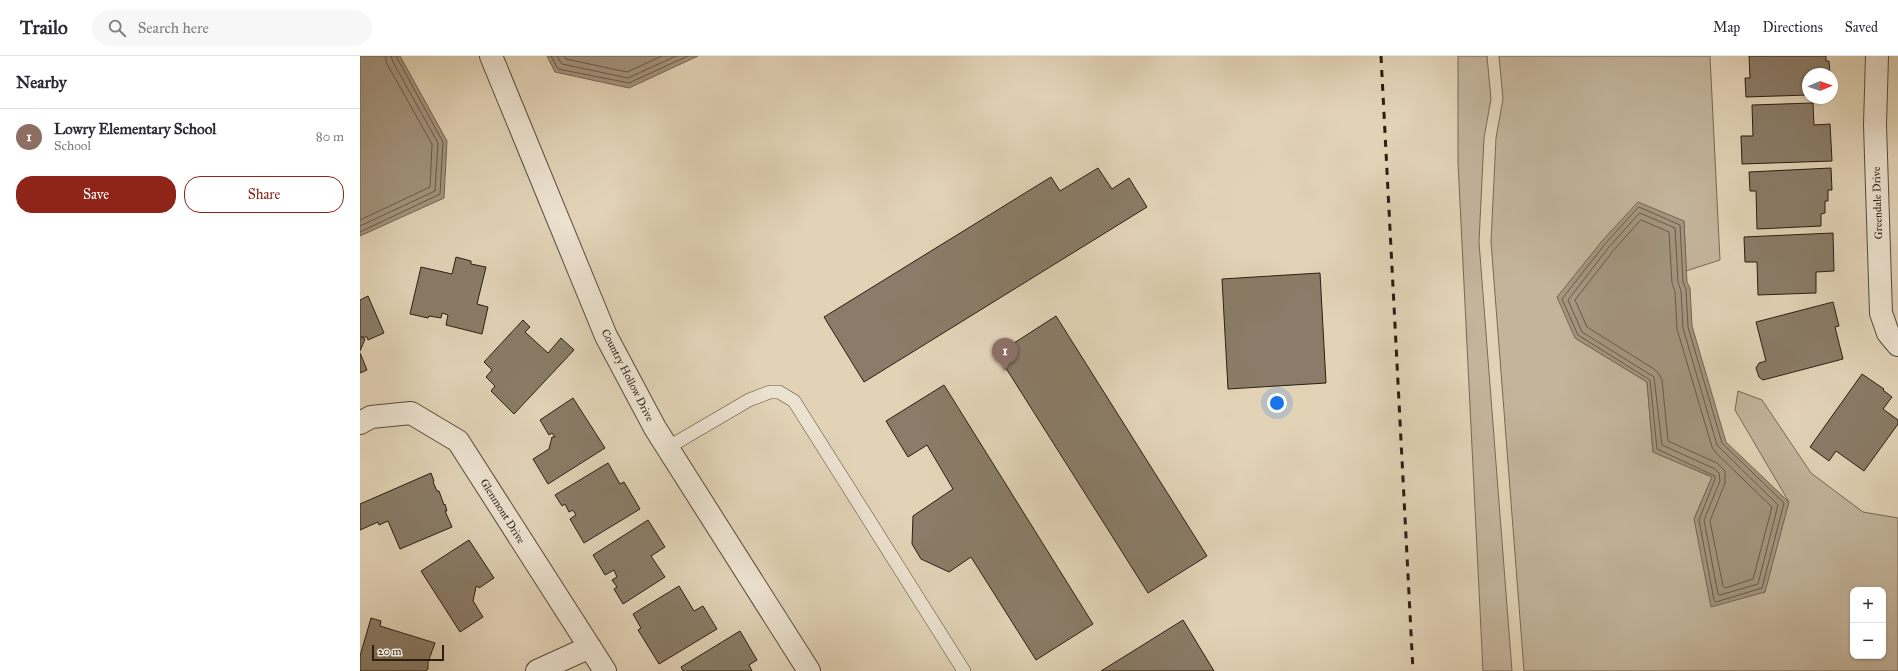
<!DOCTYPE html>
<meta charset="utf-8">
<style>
body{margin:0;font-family:"IM FELL Great Primer",serif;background:#f7f7f7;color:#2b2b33}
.controls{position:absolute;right:12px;bottom:12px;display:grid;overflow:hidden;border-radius:8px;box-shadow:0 1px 3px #0004}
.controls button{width:36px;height:36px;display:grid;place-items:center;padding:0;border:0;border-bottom:1px solid #e1e1e2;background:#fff;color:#2b2b33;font:20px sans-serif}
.compass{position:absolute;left:1442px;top:12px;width:36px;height:36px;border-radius:50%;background:#fff;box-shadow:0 1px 3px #0004;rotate:88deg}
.scale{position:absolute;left:12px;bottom:10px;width:72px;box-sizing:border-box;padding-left:4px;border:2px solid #2b1e13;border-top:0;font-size:11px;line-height:14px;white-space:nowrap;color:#2b1e13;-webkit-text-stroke:3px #ece2d0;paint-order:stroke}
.you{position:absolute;left:917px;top:347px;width:14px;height:14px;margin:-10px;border:3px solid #fff;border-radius:50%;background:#1a73e8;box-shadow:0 0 0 6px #1a73e833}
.badge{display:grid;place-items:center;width:26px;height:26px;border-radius:50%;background:#8f2418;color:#fff;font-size:13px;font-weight:700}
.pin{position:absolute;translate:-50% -33px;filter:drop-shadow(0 1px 2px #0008)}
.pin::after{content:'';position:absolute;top:21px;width:14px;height:12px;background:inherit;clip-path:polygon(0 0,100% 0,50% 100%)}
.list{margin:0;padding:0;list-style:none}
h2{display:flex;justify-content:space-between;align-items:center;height:52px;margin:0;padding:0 16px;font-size:17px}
h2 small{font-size:13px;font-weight:400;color:#7c7c81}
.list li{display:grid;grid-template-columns:26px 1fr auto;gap:12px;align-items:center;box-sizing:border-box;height:56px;padding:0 16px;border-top:1px solid #e1e1e2}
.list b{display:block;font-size:15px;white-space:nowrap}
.list p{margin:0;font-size:13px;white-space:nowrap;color:#7c7c81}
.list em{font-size:13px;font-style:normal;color:#7c7c81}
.actions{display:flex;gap:8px;padding:12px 16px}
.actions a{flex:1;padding:9px 0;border:1px solid #8f2418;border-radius:16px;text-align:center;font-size:14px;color:#8f2418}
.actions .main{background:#8f2418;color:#fff}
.icon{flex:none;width:22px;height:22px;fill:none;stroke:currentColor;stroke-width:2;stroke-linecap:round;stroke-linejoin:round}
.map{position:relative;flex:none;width:1538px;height:615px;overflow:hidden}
header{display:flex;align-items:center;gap:24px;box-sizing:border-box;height:56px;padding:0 20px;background:#fff;border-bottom:1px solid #e1e1e2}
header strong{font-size:19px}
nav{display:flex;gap:22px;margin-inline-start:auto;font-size:14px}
.search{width:280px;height:36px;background:#f7f7f7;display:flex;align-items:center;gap:10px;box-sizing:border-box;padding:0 14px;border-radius:22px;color:#7c7c81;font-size:15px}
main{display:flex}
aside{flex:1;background:#fff}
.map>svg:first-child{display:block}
</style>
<header>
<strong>Trailo</strong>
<div class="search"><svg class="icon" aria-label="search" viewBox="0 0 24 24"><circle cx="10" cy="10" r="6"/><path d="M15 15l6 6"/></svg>Search here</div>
<nav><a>Map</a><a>Directions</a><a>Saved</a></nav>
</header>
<main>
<aside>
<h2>Nearby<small></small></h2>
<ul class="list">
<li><span class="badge" style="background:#8d6e63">1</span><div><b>Lowry Elementary School</b><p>School</p></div><em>80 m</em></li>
</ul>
<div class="actions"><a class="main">Save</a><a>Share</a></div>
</aside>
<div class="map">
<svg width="1538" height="615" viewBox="0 0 1538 615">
<rect width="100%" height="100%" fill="#e2d3b7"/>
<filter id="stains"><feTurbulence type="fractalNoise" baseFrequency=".005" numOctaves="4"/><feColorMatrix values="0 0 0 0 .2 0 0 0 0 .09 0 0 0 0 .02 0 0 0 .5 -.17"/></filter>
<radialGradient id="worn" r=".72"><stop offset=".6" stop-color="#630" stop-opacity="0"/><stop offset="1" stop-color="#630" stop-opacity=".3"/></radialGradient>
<path fill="#c3b49b" stroke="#776957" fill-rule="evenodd" d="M1098,0H1127L1131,43L1124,82L1119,186L1152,615H1123L1098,106Z
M1139,0H1350L1360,204L1326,215L1324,166L1215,282L1287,326L1293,396L1352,421L1334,463L1429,446L1375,354L1378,335L1402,344L1451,417L1503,456L1538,462V615H1164L1131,186L1136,82L1143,43ZM1493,534H1523V600H1493Z"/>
<path fill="#a4957f" stroke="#746554" d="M0,0H40L87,85L84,142L0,180Z
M187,0H338L269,32L195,16Z
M1278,146L1324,165L1327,226L1330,232L1332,270L1366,386L1429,446L1405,536L1351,551L1334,463L1352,421L1293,396L1287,326L1215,282L1197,241L1242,185Z"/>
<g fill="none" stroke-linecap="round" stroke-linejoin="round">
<path stroke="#685a49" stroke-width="1" d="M191,0L198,13L269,27L328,0
M197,0L202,8L268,22L316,0
M204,0L206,3L267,16L302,0
M1279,151L1320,169L1323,226L1326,233L1328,271L1362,387L1424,447L1402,532L1356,546L1354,544L1339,464L1355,423V420L1297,393L1290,324L1218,279L1202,243L1245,188Z
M1280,157L1315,172L1318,226L1321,235L1323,272L1357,389L1418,449L1398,528L1360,539L1358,538L1344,464L1360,425L1359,417L1355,413L1302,389L1294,321L1222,276L1208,244L1249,191Z
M0,164L70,131L72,88L27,8L25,0
M1281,164L1309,176L1312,227L1315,236L1317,273L1352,391L1356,397L1412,451L1393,523L1365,532L1363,530L1350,465L1365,427V415L1357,407L1308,385L1302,324L1299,318L1294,313L1227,271L1215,244L1253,195Z
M0,170L75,135L78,87L33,6L31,0
M0,176L80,138L83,86L36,0"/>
</g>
<path fill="#8a7c68" stroke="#2b1e13" d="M1389,0H1466V5H1469L1470,18H1448V39L1386,41L1385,22H1390Z
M1453,47L1454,69L1470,68L1472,105L1382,108L1381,80H1393L1392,49Z
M738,112L752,133L769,122L787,151L504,326L464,261L691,121L700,135Z
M1471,112L1472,134H1468V145H1465V157L1461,158V170L1397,173L1396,135H1390L1389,116Z
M1473,177L1474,215L1456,216V237L1398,239L1397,206H1385L1384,181Z
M96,201L111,205V208L126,211L117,248L128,251L122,278L86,269L88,259L82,257L81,262L69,260L68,262L50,258L61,211L92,218Z
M960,217L966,327L868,333L862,223Z
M8,240L24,277L8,284L7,281H1L5,283L0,295V244Z
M1473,246L1479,270L1475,271L1483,303L1403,324L1399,321L1396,312L1399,307L1406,305L1396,266Z
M696,260L847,500L788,537L637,298Z
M163,264L170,271L165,276L188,297L201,282L214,294L154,358L131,335L135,330L126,321L132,314L124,306Z
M0,297L7,314L0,317Z
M1502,318L1524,333L1523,334L1532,341L1523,353L1538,364V368L1504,415L1476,395L1469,405L1450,391Z
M584,329L733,568L676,604L611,501L589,516L561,503L552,488L553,460L593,433L567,389L548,401L526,365Z
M213,342L245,392L188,428L173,403L189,393L192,381H195L192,377L189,379L180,364Z
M248,407L260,428L264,426L280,453L224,487L210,463L216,459L213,454L209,456L205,448L202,450L195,439Z
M71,417L74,425L73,426L77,435H79L84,449L85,448L87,455H85L92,471L40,493L28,465L19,469L18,466L0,474V448Z
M288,464L305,491L291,500L305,521L263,548L254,533L257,531L252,524L257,521L254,514L245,519L233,499Z
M109,484L134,522L119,532L117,530L116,531L113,545L123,561L100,576L61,515Z
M319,530L334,555L343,550L357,573L299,608L278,574L281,572L273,558Z
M11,562L21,565L20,570L75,587L68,606V613L66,615H0V600Z
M823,564L854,615H741Z
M380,575L397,604L389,609L392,615H323L321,611Z"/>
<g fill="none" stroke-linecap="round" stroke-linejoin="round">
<defs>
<path id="service" d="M307,392L389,344L410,336H419L434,345L604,615"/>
<path id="minor" d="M131,0L246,280L295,372L449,615
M1517,0L1515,69L1521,257L1528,277L1538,289
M0,367L11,361L51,357L98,385L245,615
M177,615L230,591"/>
</defs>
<use href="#service" stroke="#594b3c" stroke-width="14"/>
<use href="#minor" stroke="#594b3c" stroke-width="24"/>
<use href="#service" stroke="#ece2d0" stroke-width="13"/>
<use href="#minor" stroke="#ece2d0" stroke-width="22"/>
<path stroke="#2b1e13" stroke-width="3" stroke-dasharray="7 7" stroke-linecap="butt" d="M1021,0L1053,615"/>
</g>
<g text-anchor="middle" stroke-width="3" stroke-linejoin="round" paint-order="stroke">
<g font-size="11" fill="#2b1e13" stroke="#ece2d0">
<text transform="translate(1517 147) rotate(-92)" y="4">Greendale Drive</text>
<text transform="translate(268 319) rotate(63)" y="4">Country Hollow Drive</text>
<text transform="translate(143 455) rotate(58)" y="4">Glenmont Drive</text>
</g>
</g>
<rect width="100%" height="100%" filter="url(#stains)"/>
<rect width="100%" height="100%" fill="url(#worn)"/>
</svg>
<div class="controls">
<button>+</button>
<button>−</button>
</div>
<svg class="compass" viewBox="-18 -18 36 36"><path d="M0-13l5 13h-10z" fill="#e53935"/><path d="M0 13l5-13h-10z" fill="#7c7c81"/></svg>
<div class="scale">20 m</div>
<div class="you"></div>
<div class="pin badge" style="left:645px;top:315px;background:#8d6e63">1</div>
</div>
</main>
